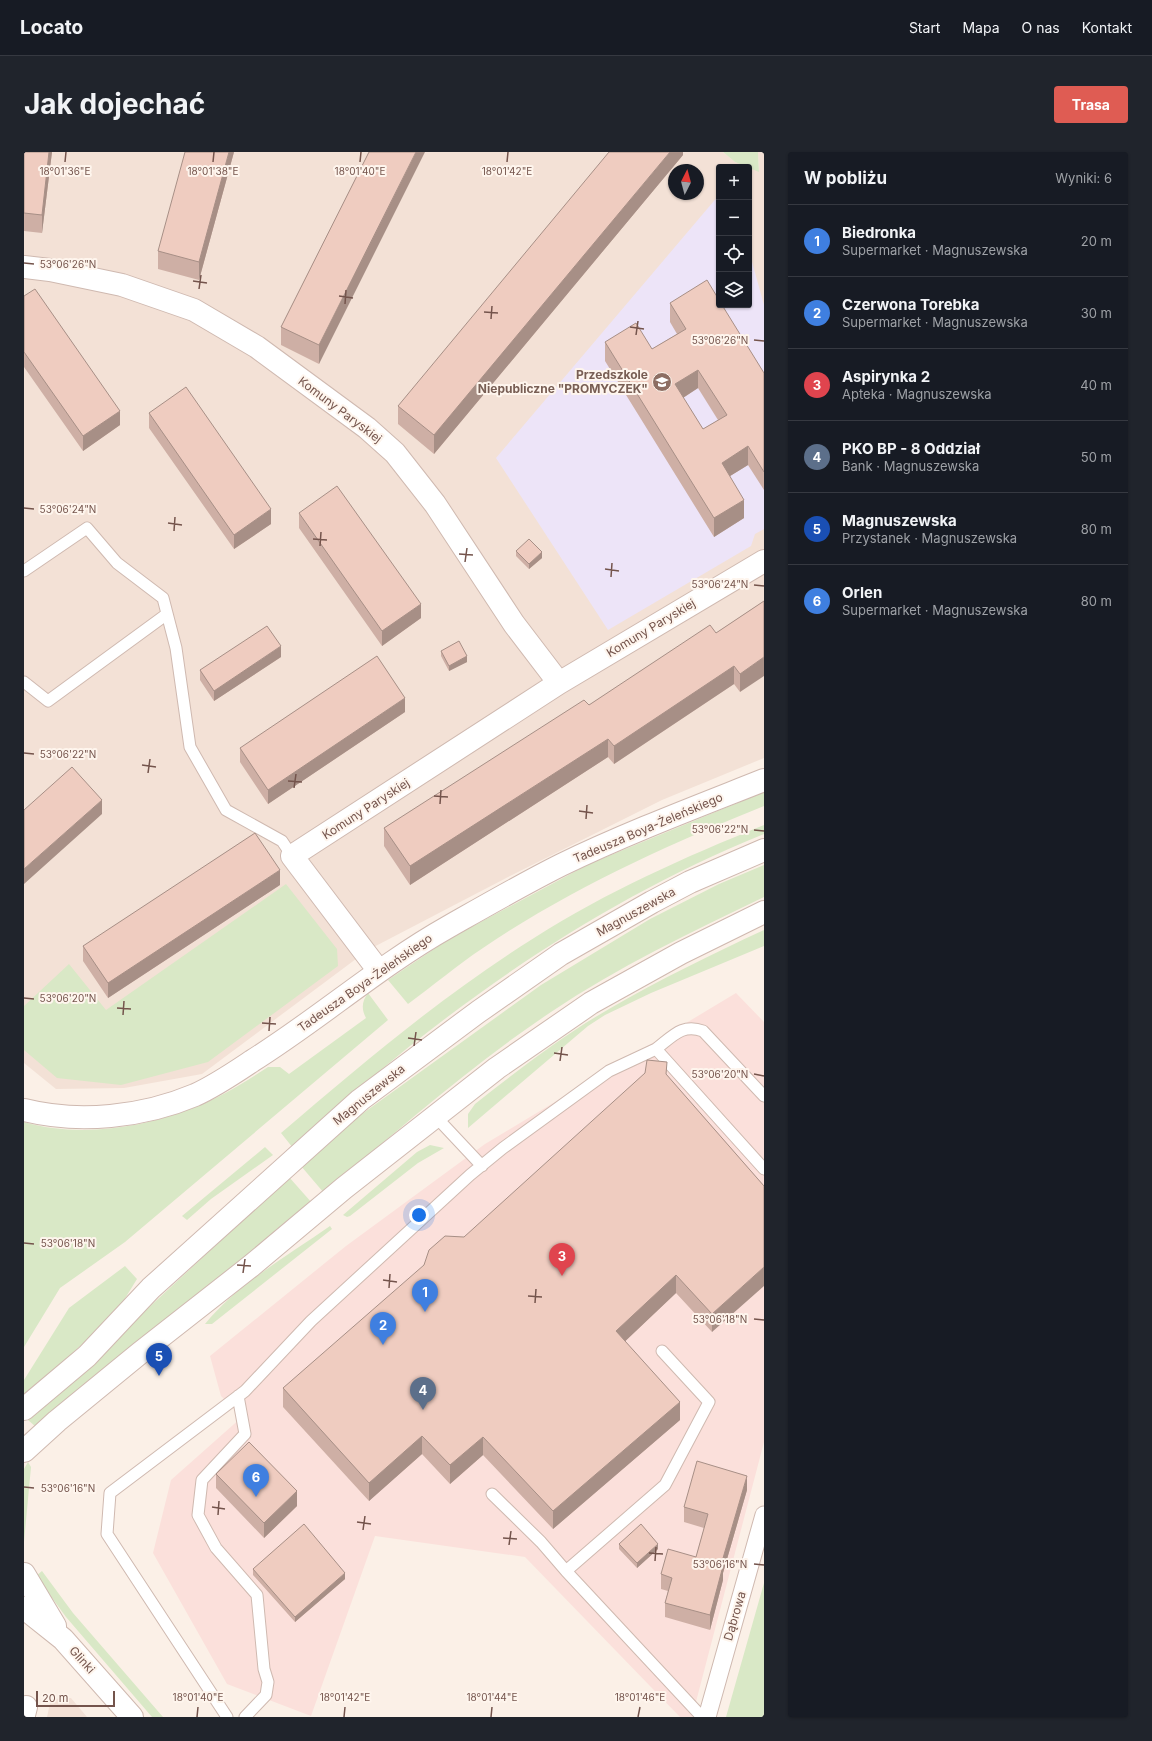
<!DOCTYPE html>
<html lang="pl">
<meta charset="utf-8">
<style>
body{margin:0;font-family:Inter,sans-serif;background:#20242c;color:#f1f3f6}
.controls{position:absolute;right:12px;top:12px;display:grid;overflow:hidden;border-radius:4px;box-shadow:0 1px 3px #0004}
.controls button{width:36px;height:36px;display:grid;place-items:center;padding:0;border:0;border-bottom:1px solid #363941;background:#171b24;color:#f1f3f6;font:20px sans-serif}
.compass{position:absolute;left:644px;top:12px;width:36px;height:36px;border-radius:50%;background:#171b24;box-shadow:0 1px 3px #0004;rotate:6deg}
.scale{position:absolute;left:12px;bottom:10px;width:79px;box-sizing:border-box;padding-left:4px;border:2px solid #74544c;border-top:0;font-size:11px;line-height:14px;white-space:nowrap;color:#74544c;-webkit-text-stroke:3px #fef5ed;paint-order:stroke}
.you{position:absolute;left:395px;top:1063px;width:14px;height:14px;margin:-10px;border:3px solid #fff;border-radius:50%;background:#1a73e8;box-shadow:0 0 0 6px #1a73e833}
.badge{display:grid;place-items:center;width:26px;height:26px;border-radius:50%;background:#df5c53;color:#fff;font-size:13px;font-weight:700}
.pin{position:absolute;translate:-50% -33px;filter:drop-shadow(0 1px 2px #0008)}
.pin::after{content:'';position:absolute;top:21px;width:14px;height:12px;background:inherit;clip-path:polygon(0 0,100% 0,50% 100%)}
.list{margin:0;padding:0;list-style:none}
h2{display:flex;justify-content:space-between;align-items:center;height:52px;margin:0;padding:0 16px;font-size:17px}
h2 small{font-size:13px;font-weight:400;color:#9ea1a6}
.list li{display:grid;grid-template-columns:26px 1fr auto;gap:12px;align-items:center;box-sizing:border-box;height:72px;padding:0 16px;border-top:1px solid #363941}
.list b{display:block;font-size:15px;white-space:nowrap}
.list p{margin:0;font-size:13px;white-space:nowrap;color:#9ea1a6}
.list em{font-size:13px;font-style:normal;color:#9ea1a6}
.icon{flex:none;width:22px;height:22px;fill:none;stroke:currentColor;stroke-width:2;stroke-linecap:round;stroke-linejoin:round}
.map{position:relative;flex:none;width:740px;height:1565px;overflow:hidden;border-radius:4px}
header{display:flex;align-items:center;gap:24px;box-sizing:border-box;height:56px;padding:0 20px;background:#171b24;border-bottom:1px solid #363941}
header strong{font-size:19px}
nav{display:flex;gap:22px;margin-inline-start:auto;font-size:14px}
.intro{display:flex;align-items:center;justify-content:space-between;box-sizing:border-box;height:96px;padding:0 24px}
h1{margin:0;font-size:28px}
.button{padding:10px 18px;border-radius:4px;background:#df5c53;color:#fff;font-size:14px;font-weight:700}
main{display:flex;gap:24px;padding:0 24px}
aside{flex:1;background:#171b24;border-radius:4px;box-shadow:0 1px 3px #0004}
.map>svg:first-child{display:block}
</style>
<header>
<strong>Locato</strong>
<nav><a>Start</a><a>Mapa</a><a>O nas</a><a>Kontakt</a></nav>
</header>
<div class="intro"><h1>Jak dojechać</h1><a class="button">Trasa</a></div>
<main>
<div class="map">
<svg width="740" height="1565" viewBox="0 0 740 1565">
<rect width="100%" height="100%" fill="#fbf0e7"/>
<path fill="#f3e1d6" fill-rule="evenodd" d="M0,0H699L711,10L724,15H695V153H725V15L735,19L734,0H740V606L638,648L490,722L344,798L178,922L100,936L32,937L0,911ZM650,18H674V42H650Z
M47,1546L63,1565H23L27,1547Z"/>
<path fill="#fbe0db" d="M712,841L740,870V1290L668,1565H656L501,1405L351,1384L287,1564L203,1532L129,1401L147,1328L218,1265L197,1244L186,1204L322,1094L461,992Z"/>
<path fill="#ede4f8" d="M695,43V153H725V99L740,153V377L731,382L727,394L584,478L472,306Z"/>
<path fill="#d9e8c6" d="M699,0H734L735,20L711,10Z
M740,640V654C643,693 546,737 459,796C433,813 409,834 384,852L364,828L425,787L565,712Z
M740,673V682C563,754 407,866 269,996L257,981C338,912 420,842 510,786C582,740 661,705 740,673Z
M740,713V745C667,780 594,815 527,860C446,914 374,978 300,1041L277,1014L331,967L517,833L626,767L695,732Z
M262,732L313,797L314,814L184,910L97,933L33,926L0,898V854L45,812L82,858Z
M740,778V794L627,841L581,863L564,874L444,976V962L451,952C494,918 538,884 585,857C635,828 688,802 740,778Z
M344,841L364,868L101,1090L36,1136L0,1195V970C54,986 120,976 171,955C196,946 221,930 244,915H256L265,922L342,866C337,857 338,849 344,841Z
M406,993L420,996L394,1011L326,1064L323,1065L319,1063L393,1000Z
M241,995L249,1003L187,1047L163,1068L158,1064Z
M265,1025L288,1051L12,1275L4,1268Z
M306,1074L308,1077L303,1081L188,1172H181C215,1131 263,1104 306,1074Z
M101,1114L113,1127L97,1153L76,1176L0,1245V1228L45,1156Z
M4,1310L7,1315L0,1390V1317Z
M18,1419L49,1461L139,1565H128L42,1465L12,1424Z
M740,1431V1565H702Z"/>
<g fill="none" stroke-linecap="round" stroke-linejoin="round">
<defs>
<path id="service" d="M0,419L63,376L93,411L139,446L152,496L166,595L202,658L258,689L268,704
M0,530L24,549L143,462
M632,897C648,885 658,871 679,879L740,944
M412,965L458,1014
M638,1199L685,1250L641,1333L542,1419L678,1565
M214,1244L221,1282L178,1328L174,1363L192,1396L233,1443L240,1517L244,1530L242,1543L221,1565
M468,1342L517,1390L542,1419
M203,1565L83,1382L86,1341L221,1239L287,1169L446,1023L479,996L585,919L632,897L740,1017"/>
<path id="pedestrian" d="M683,1565L740,1363"/>
<path id="minor" d="M0,115L26,118L98,133L170,158L233,195L343,276L371,301L411,352L490,472L535,531
M355,819L268,704L535,531L740,409
M0,958C55,972 119,965 171,943C191,934 210,921 228,909C295,867 355,814 424,775C461,754 499,732 537,713C603,681 672,655 740,628
M0,1563L2,1555"/>
<path id="tertiary" d="M0,1257L63,1204L127,1136L336,948L454,860L537,802L628,750L666,730L740,698
M0,1299L33,1269L116,1201L227,1114L320,1036L473,916L567,851L657,801L740,760
M0,1422L31,1474
M0,1456L39,1487L108,1565"/>
</defs>
<use href="#service" stroke="#cfb9b0" stroke-width="13"/>
<use href="#pedestrian" stroke="#cfb9b0" stroke-width="19"/>
<use href="#minor" stroke="#cfb9b0" stroke-width="24"/>
<use href="#tertiary" stroke="#cfb9b0" stroke-width="24"/>
<use href="#service" stroke="#fff" stroke-width="11"/>
<use href="#pedestrian" stroke="#fff" stroke-width="17"/>
<use href="#minor" stroke="#fff" stroke-width="22"/>
<use href="#tertiary" stroke="#fff" stroke-width="22"/>
</g>
<path fill="#ceafa5" fill-rule="evenodd" d="M0,0H28L18,81L0,79Z
M210,0L175,128L134,117V99Z
M345,0L295,212L257,193V175Z
M659,0V3L410,302L374,272V254Z
M0,144L96,273L59,299L0,215Z
M646,151L740,221V338L724,313L706,324L720,366L690,385L581,209V190L628,197L653,182L646,170ZM674,236L694,268L679,277L659,246Z
M125,261L247,372L210,397L125,276Z
M275,361L397,466L358,494L275,376Z
M492,399L518,406L505,417L492,404Z
M740,449L716,540L710,532L590,612L584,605L386,733L360,694V676L565,553L692,481Z
M417,499L443,510L425,519L417,504Z
M257,505L190,549L176,528V518Z
M381,560L244,652L216,610V596Z
M256,733L84,846L59,809V794Z
M643,924L740,1034L688,1180L652,1141L601,1189L656,1268L529,1377L459,1303L426,1332L398,1302L345,1349L259,1255V1236L440,1085Z
M192,1322L273,1354L240,1386L192,1336Z
M723,1338L699,1421V1428L686,1478L641,1465V1451L644,1439L637,1437V1422L672,1405L680,1376L660,1370V1355Z
M595,1392L634,1397L613,1416L595,1397Z
M229,1417L321,1427L271,1470L229,1423Z"/>
<path fill="#a78f86" d="M25,0H28L18,81V63Z
M205,0H210L175,128V110Z
M392,0H401L295,212V193Z
M646,0H659V3L410,302V283Z
M674,218V236L651,251V232Z
M96,259V273L59,299V284Z
M724,294V313L698,329V311Z
M720,348V366L690,385V366Z
M247,357V372L210,397V383Z
M518,400V406L505,417V412Z
M397,452V466L358,494V479Z
M257,494V505L190,549V539Z
M443,504V510L425,519V514Z
M740,505V524L716,540V522Z
M710,514V532L590,612V594Z
M381,546V560L244,652V638Z
M584,587V605L386,733V714Z
M78,648V662L0,732V717Z
M256,718V733L84,846V831Z
M740,1115V1134L688,1180V1162Z
M652,1123V1141L592,1198V1179Z
M656,1250V1268L529,1377V1359Z
M398,1284V1302L345,1349V1331Z
M459,1285V1303L426,1332V1313Z
M723,1324V1338L699,1421V1428L686,1478V1463L697,1413Z
M273,1339V1354L240,1386V1371Z
M634,1392V1397L613,1416V1411Z
M321,1421V1427L271,1470V1465Z"/>
<path fill="#efccc0" stroke="#a78f86" fill-rule="evenodd" d="M0,0H25L18,63L0,61Z
M161,0H205L175,110L134,99Z
M345,0H392L295,193L257,175Z
M585,0H646L410,283L374,254Z
M683,128L695,148V153H698L740,221V320L724,294L698,311L720,348L690,366L581,190L612,171L628,197L662,177L646,151ZM674,218L703,263L679,277L651,232Z
M11,137L96,259L59,284L0,200V144Z
M162,235L247,357L210,383L125,261Z
M313,334L397,452L358,479L275,361Z
M505,387L518,400L505,412L492,399Z
M740,449V505L716,522L710,514L590,594L584,587L386,714L360,676L560,548L565,553L686,473L692,481Z
M243,474L257,494L190,539L176,518Z
M435,489L443,504L425,514L417,499Z
M353,504L381,546L244,638L216,596Z
M48,615L78,648L0,717V658Z
M231,681L256,718L84,831L59,794Z
M623,908L643,910L642,922L740,1034V1115L688,1162L652,1123L592,1179L656,1250L529,1359L459,1285L426,1313L398,1284L345,1331L259,1236L400,1113L405,1098L421,1084L440,1085L621,921Z
M225,1290L273,1339L240,1371L192,1322Z
M673,1309L723,1324L697,1413L699,1414L686,1463L641,1451L648,1426L637,1422L644,1397L672,1405L684,1362L660,1355Z
M280,1372L321,1421L271,1465L229,1417Z
M617,1372L634,1392L613,1411L595,1392Z"/>
<path fill="none" stroke="#74544c" stroke-width="1.5" d="M41,10L42,0M189,10L190,0M336,10L337,0M483,10L484,0M0,111L10,112M169,129L183,131M175,137L177,123M315,144L329,146M321,152L322,138M460,160L474,161M467,167L468,154M606,175L620,177M612,183L614,169M730,188L740,189M0,356L10,357M144,371L158,373M150,379L151,365M289,387L303,388M296,394L297,380M435,402L449,403M441,410L443,396M581,417L595,419M587,425L588,411M730,433L740,434M0,601L10,602M118,613L132,615M124,621L126,607M264,629L278,630M270,636L272,622M410,644L424,645M416,652L417,638M555,659L569,661M562,667L563,653M730,678L740,679M0,846L10,847M93,856L107,857M99,863L100,849M238,871L252,872M245,879L246,865M384,886L398,888M390,894L392,880M530,901L544,903M536,909L538,895M730,922L740,924M0,1091L10,1092M213,1113L227,1114M219,1121L221,1107M359,1128L373,1130M365,1136L366,1122M504,1144L518,1145M511,1151L512,1137M730,1167L740,1168M0,1335L10,1336M188,1355L201,1357M194,1363L195,1349M333,1370L347,1372M339,1378L341,1364M479,1386L493,1387M485,1393L487,1379M625,1401L639,1402M631,1409L632,1395M730,1412L740,1413M173,1565L174,1555M320,1565L321,1555M467,1565L468,1555M614,1565L616,1555"/>
<defs>
<symbol id="school-disc" viewBox="-11 -11 22 22"><circle r="9.5" fill="#8d6e63" stroke="#fef5ed"/><path d="M0-5L7-2L0 1L-7-2ZM-4 1L0 2.5L4 1V4Q0 6-4 4Z" fill="#fff"/></symbol>
</defs>
<g fill-rule="evenodd">
<use href="#school-disc" x="627" y="219" width="22" height="22"/>
</g>
<g text-anchor="middle" stroke-width="4" stroke-linejoin="round" paint-order="stroke">
<g font-size="12" font-weight="bold" fill="#785e54" stroke="#fef5ed" text-anchor="end">
<text x="624" y="227">Przedszkole<tspan x="624" dy="14">Niepubliczne "PROMYCZEK"</tspan></text>
</g>
<g font-size="12" fill="#74544c" stroke="#fef5ed">
<text transform="translate(316 258) rotate(37)" y="4">Komuny Paryskiej</text>
<text transform="translate(627 476) rotate(-31)" y="4">Komuny Paryskiej</text>
<text transform="translate(342 657) rotate(-33)" y="4">Komuny Paryskiej</text>
<text transform="translate(624 676) rotate(-23)" y="4">Tadeusza Boya-Żeleńskiego</text>
<text transform="translate(612 760) rotate(-29)" y="4">Magnuszewska</text>
<text transform="translate(341 831) rotate(-35)" y="4">Tadeusza Boya-Żeleńskiego</text>
<text transform="translate(345 943) rotate(-39)" y="4">Magnuszewska</text>
<text transform="translate(711 1464) rotate(-74)" y="4">Dąbrowa</text>
<text transform="translate(58 1508) rotate(48)" y="4">Glinki</text>
</g>
</g>
<g font-size="10" text-anchor="middle" fill="#74544c" stroke="#fef5ed" stroke-width="4" stroke-linejoin="round" paint-order="stroke">
<text x="41" y="23">18°01'36"E</text>
<text x="189" y="23">18°01'38"E</text>
<text x="336" y="23">18°01'40"E</text>
<text x="483" y="23">18°01'42"E</text>
<text x="44" y="116">53°06'26"N</text>
<text x="696" y="192">53°06'26"N</text>
<text x="44" y="361">53°06'24"N</text>
<text x="696" y="436">53°06'24"N</text>
<text x="44" y="606">53°06'22"N</text>
<text x="696" y="681">53°06'22"N</text>
<text x="44" y="850">53°06'20"N</text>
<text x="696" y="926">53°06'20"N</text>
<text x="44" y="1095">53°06'18"N</text>
<text x="696" y="1171">53°06'18"N</text>
<text x="44" y="1340">53°06'16"N</text>
<text x="696" y="1416">53°06'16"N</text>
<text x="174" y="1549">18°01'40"E</text>
<text x="321" y="1549">18°01'42"E</text>
<text x="468" y="1549">18°01'44"E</text>
<text x="616" y="1549">18°01'46"E</text>
</g>
</svg>
<div class="controls">
<button>+</button>
<button>−</button>
<button><svg class="icon" aria-label="locate" viewBox="0 0 24 24"><circle cx="12" cy="12" r="6"/><path d="M12 2v4M12 18v4M2 12h4M18 12h4"/></svg></button>
<button><svg class="icon" aria-label="layers" viewBox="0 0 24 24"><path d="M12 4l9 5-9 5-9-5zM3 14l9 5 9-5"/></svg></button>
</div>
<svg class="compass" viewBox="-18 -18 36 36"><path d="M0-13l5 13h-10z" fill="#e53935"/><path d="M0 13l5-13h-10z" fill="#9ea1a6"/></svg>
<div class="scale">20 m</div>
<div class="you"></div>
<div class="pin badge" style="left:401px;top:1160px;background:#3f7fe0">1</div>
<div class="pin badge" style="left:359px;top:1193px;background:#3f7fe0">2</div>
<div class="pin badge" style="left:538px;top:1124px;background:#e0444e">3</div>
<div class="pin badge" style="left:399px;top:1258px;background:#5c6f8a">4</div>
<div class="pin badge" style="left:135px;top:1224px;background:#1a4fb4">5</div>
<div class="pin badge" style="left:232px;top:1345px;background:#3f7fe0">6</div>
</div>
<aside>
<h2>W pobliżu<small>Wyniki: 6</small></h2>
<ul class="list">
<li><span class="badge" style="background:#3f7fe0">1</span><div><b>Biedronka</b><p>Supermarket · Magnuszewska</p></div><em>20 m</em></li>
<li><span class="badge" style="background:#3f7fe0">2</span><div><b>Czerwona Torebka</b><p>Supermarket · Magnuszewska</p></div><em>30 m</em></li>
<li><span class="badge" style="background:#e0444e">3</span><div><b>Aspirynka 2</b><p>Apteka · Magnuszewska</p></div><em>40 m</em></li>
<li><span class="badge" style="background:#5c6f8a">4</span><div><b>PKO BP - 8 Oddział</b><p>Bank · Magnuszewska</p></div><em>50 m</em></li>
<li><span class="badge" style="background:#1a4fb4">5</span><div><b>Magnuszewska</b><p>Przystanek · Magnuszewska</p></div><em>80 m</em></li>
<li><span class="badge" style="background:#3f7fe0">6</span><div><b>Orlen</b><p>Supermarket · Magnuszewska</p></div><em>80 m</em></li>
</ul>
</aside>
</main>
